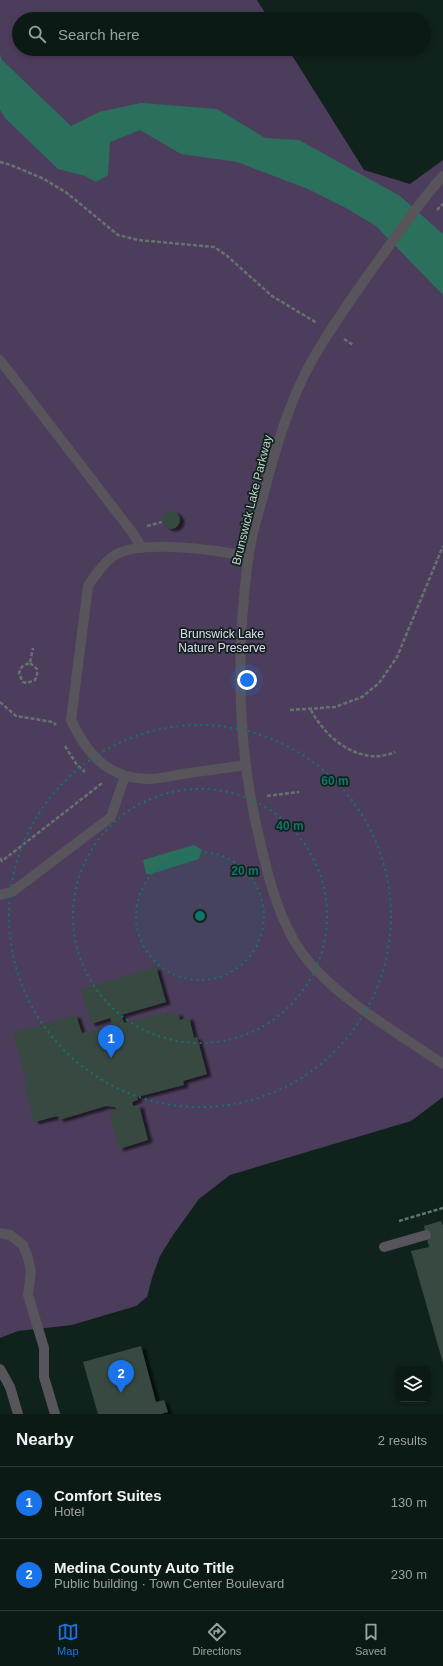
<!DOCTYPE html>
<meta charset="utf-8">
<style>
body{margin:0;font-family:Arial,sans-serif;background:#15231e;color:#f1f3f6}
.controls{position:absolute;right:12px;bottom:12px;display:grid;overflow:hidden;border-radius:8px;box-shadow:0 2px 6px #0003}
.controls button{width:36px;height:36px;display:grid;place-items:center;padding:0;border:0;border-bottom:1px solid #2c3834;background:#0c1a15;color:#f1f3f6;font:20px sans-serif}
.you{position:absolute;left:247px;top:680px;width:14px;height:14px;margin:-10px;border:3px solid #fff;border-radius:50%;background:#1a73e8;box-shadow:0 0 0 6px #1a73e833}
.badge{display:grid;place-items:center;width:26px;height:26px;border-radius:50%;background:#1a73e8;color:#fff;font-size:13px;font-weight:700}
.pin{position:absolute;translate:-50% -33px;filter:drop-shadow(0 1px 2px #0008)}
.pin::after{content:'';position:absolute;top:21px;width:14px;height:12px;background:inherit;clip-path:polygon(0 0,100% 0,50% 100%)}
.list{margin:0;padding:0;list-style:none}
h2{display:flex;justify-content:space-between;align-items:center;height:52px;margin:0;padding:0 16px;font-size:17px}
h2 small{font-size:13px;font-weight:400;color:#9aa1a0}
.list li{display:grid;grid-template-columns:26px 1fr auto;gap:12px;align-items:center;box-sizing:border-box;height:72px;padding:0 16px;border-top:1px solid #2c3834}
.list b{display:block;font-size:15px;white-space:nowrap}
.list p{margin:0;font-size:13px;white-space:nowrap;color:#9aa1a0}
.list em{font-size:13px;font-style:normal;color:#9aa1a0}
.icon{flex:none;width:22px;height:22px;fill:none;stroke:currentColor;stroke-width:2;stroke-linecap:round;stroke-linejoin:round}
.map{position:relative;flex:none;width:443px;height:1414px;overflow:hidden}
.search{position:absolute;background:#0c1a15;box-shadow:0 2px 6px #0003;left:12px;right:12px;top:12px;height:44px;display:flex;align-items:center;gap:10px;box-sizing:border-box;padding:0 14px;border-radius:22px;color:#9aa1a0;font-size:15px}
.sheet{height:196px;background:#0c1a15}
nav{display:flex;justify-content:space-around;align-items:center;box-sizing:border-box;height:56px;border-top:1px solid #2c3834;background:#0c1a15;font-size:11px;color:#9aa1a0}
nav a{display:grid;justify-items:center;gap:2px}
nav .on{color:#1a73e8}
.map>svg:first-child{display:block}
</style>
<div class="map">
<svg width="443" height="1414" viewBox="0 0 443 1414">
<defs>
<filter id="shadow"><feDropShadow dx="4.5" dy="2.5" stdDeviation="1" flood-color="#0009"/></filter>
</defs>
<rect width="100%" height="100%" fill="#10221c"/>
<path fill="#4d3d5c" d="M0,0H257L269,19H19V49H288L364,170L410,184L443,160V1097L411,1121L230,1175L199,1199L173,1235L160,1256L152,1278L147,1297L136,1306L72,1325L18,1331L0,1338Z"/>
<path fill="#2b705c" d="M0,54L2,60L71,126L99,112L141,103L217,109L265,138L299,140L400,196L443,234V295L376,226L346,208L308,189L237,162L181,154L140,130L110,142L108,175L96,182L85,176L58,169L6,119L0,110Z
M194,845L202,850L199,859L151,874H146L143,860Z"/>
<path fill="#374a43" filter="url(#shadow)" d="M162 520a9 9 0 1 1 18 0a9 9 0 1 1-18 0Z
M156,967L166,1002L121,1015L124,1023L165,1012L167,1015L178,1013L180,1020L189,1017L194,1038L197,1037L207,1074L183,1081L184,1085L137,1097L138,1100L132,1102L133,1106L139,1105L148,1140L119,1149L109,1112L117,1110L115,1107L106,1106L59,1120L58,1116L34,1122L24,1085L27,1084L13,1033L76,1015L82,1033L113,1025L110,1018L91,1024L81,989Z
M441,1221L443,1226V1363L411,1251L429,1247L424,1226Z
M141,1346L156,1402L164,1400L168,1412L161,1414H98L83,1362Z"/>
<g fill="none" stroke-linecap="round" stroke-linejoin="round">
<path stroke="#64736e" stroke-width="2.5" stroke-dasharray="4 2" stroke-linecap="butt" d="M0,162L11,165L44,179L67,193L118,235L138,240L214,247L226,255L272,296L317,323
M437,210L443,204
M344,339L353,345
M147,526L162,522
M30,663L37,669V676L35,680L27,683L23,682L19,674C20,667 23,665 30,663L33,648
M0,702L16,716L53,722L56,725
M290,710L335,707L362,697L379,683L397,657L443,546
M311,710C326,739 361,767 395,752
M65,746L77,765L85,772
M267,796L299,792
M0,858L2,861L101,784L100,783
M399,1221L443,1208"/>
<path stroke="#57545b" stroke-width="10" d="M0,360L132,532L142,548
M246,765C224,768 203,771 182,774C171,776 160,779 149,779C108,779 87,754 71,720L88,586C95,575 102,565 112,557C137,538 218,550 249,557
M0,895L12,892L111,817L125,776
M384,1247L426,1235"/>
<path stroke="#57545b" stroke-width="10" d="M443,176C420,201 401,230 381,257C356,292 331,327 310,364C289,403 276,447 265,489C259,512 251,535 248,559C237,646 237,739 256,824C266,867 276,917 302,953C334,997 398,1033 443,1064
M0,1233L10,1235L23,1245L28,1258L31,1271L28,1295L44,1348V1377L55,1414
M0,1369L10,1387L18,1414"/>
</g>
<circle cx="200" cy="916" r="64" fill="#0f766e" fill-opacity=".12"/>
<g fill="none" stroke="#0f766e" stroke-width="2" stroke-dasharray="2 4">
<circle cx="200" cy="916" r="64"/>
<circle cx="200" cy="916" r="127"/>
<circle cx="200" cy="916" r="191"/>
</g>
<g text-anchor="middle" stroke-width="3.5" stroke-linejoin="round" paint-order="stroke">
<g font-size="12" fill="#c9d4d0" stroke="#10221c">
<text transform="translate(252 500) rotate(-76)" y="4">Brunswick Lake Parkway</text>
</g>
<g font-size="12" fill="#e5d7f5" stroke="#10221c">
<text x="222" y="638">Brunswick Lake<tspan x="222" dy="14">Nature Preserve</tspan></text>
</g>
</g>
<circle cx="200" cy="916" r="6" fill="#0f766e" stroke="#10221c" stroke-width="2"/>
<g font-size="12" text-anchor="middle" font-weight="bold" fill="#0f766e" stroke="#10221c" stroke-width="3.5" stroke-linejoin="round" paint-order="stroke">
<text x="335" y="785">60 m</text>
<text x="290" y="830">40 m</text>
<text x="245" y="875">20 m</text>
</g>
</svg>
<div class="controls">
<button><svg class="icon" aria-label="layers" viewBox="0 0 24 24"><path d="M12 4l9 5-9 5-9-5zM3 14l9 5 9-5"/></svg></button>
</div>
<div class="you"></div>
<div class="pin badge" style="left:111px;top:1058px">1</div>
<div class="pin badge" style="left:121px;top:1393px">2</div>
<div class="search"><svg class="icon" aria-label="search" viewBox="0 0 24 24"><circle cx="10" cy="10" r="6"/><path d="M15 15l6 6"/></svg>Search here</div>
</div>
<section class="sheet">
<h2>Nearby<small>2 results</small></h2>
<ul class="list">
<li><span class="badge">1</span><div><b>Comfort Suites</b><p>Hotel</p></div><em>130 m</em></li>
<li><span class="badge">2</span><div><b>Medina County Auto Title</b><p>Public building · Town Center Boulevard</p></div><em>230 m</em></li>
</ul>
</section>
<nav>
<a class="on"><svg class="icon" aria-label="map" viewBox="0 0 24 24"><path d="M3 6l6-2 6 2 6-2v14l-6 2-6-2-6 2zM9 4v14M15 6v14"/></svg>Map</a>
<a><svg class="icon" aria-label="directions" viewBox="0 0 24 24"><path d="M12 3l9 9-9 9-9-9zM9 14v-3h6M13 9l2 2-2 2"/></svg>Directions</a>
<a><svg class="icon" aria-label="saved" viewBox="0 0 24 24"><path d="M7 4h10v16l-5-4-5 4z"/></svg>Saved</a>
</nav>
